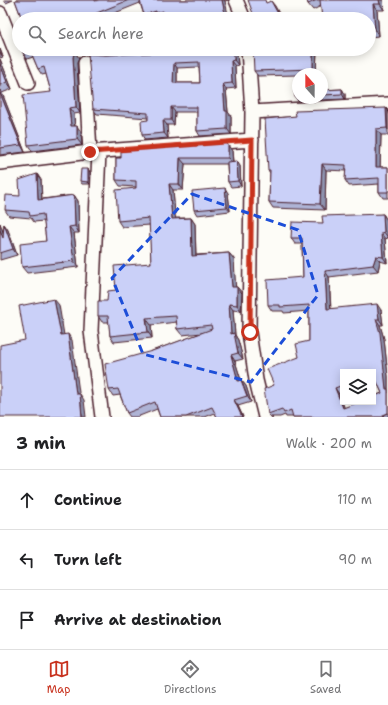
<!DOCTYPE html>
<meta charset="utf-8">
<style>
body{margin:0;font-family:"Shantell Sans",sans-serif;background:#f2f2f2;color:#202124}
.controls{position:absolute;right:12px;bottom:12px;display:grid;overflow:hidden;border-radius:0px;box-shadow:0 2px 10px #0003}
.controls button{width:36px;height:36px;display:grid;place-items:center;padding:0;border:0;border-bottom:1px solid #e0e0e0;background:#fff;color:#202124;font:20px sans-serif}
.compass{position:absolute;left:292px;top:68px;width:36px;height:36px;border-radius:50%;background:#fff;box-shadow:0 2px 10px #0003;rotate:339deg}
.stop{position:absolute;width:12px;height:12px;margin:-9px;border:3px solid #c8321e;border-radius:50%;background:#fff}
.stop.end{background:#c8321e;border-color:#fff;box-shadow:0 1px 4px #0008}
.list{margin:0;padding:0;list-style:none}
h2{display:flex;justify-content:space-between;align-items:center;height:52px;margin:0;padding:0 16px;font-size:17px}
h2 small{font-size:13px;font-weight:400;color:#757577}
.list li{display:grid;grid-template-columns:26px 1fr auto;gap:12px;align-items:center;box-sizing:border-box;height:60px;padding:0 16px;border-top:1px solid #e0e0e0}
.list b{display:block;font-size:15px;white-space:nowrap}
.list em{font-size:13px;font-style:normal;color:#757577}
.icon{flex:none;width:22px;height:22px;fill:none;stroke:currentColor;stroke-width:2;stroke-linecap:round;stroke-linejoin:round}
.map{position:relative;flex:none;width:388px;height:417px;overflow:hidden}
.search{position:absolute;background:#fff;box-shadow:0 2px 10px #0003;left:12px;right:12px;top:12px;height:44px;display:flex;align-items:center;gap:10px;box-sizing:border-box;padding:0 14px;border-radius:22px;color:#757577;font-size:15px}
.sheet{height:232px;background:#fff}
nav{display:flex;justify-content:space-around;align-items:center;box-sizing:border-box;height:56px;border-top:1px solid #e0e0e0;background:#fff;font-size:11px;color:#757577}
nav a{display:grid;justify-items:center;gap:2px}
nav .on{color:#c8321e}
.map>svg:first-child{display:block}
</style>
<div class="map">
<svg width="388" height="417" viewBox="0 0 388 417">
<rect width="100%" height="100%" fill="#fdfcf7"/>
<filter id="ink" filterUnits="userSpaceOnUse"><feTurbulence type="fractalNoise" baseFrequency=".025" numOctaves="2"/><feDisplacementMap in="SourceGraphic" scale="8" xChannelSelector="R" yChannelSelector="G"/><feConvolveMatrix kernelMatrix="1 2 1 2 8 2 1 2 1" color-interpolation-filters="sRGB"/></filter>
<g filter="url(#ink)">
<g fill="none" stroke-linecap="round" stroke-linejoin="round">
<defs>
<path id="minor" d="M236,0L244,19
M0,13L28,83
M248,49L252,112L249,332L256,380L265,417
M85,63L90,152
M252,112L388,104
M99,152L91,331L102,417
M0,163L90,152L252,140"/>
</defs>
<use href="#minor" stroke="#4a1f2b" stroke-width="16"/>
<use href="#minor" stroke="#fdfcf7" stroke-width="13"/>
</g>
<path fill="#aeb3d5" stroke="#4a1f2b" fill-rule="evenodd" d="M4,0H13L6,3Z
M15,0H97V1L99,0H228L225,1L160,18L159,16L151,19H147L144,15L140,3L100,19H22Z
M307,0H383L384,10H377L379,36L369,37V19L321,6L313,10L308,4Z
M0,49L3,57L0,58Z
M22,49H75L67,52H75L79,58L77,63L80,113L74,114L75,126L81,132L82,145L32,151L28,145L51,92L46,74L42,75L38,69L33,57L27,59L23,53Z
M150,49H224L237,54L238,65L235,66L236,88L226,89L228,112L231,116V134L200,136L197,131V112H175L174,125H167L168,138L145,140L142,135L148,120V118L97,114L93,109L105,55L151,53ZM199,67L200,83H177V68Z
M317,49L316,74H298V75L258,76L254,71Z
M0,59L12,89L2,93L25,152L0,155Z
M342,89L345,94V99L298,101L295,97L298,91V98H322V90Z
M386,108L388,110V135H381L380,167H388V198H383L379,192V184L349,186L345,180L346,171L326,170L325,210L273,208L269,202L270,173L268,170Z
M232,151L233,161L240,166L241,186L231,187L228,182L227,164H185L183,190H173L175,218H191L195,224L196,255L229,253L234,259L235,287H237L242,293L241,311L233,310L235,335L238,340L243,359L235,361L241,380L246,386L251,402L238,406L243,417H217L215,413L205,417H160L157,409L137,417H130L127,413L120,395L113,396L109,390L152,351L202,333L182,335L177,329V322L151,325L152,338L114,342L110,336L109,322H102L98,316L107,301L116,290L151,263L150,225L122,227L118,221L136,188V187L120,186L116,180V158Z
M88,169L90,172V184H82L80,181Z
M37,174L41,180L42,199L74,195L78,201L79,233H74L78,267L27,273L22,267L46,241L44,221L34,222L31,218L9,216L5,210L20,196Z
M228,193L230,211L197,215L194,210Z
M383,214L387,220L388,238L385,239L387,263L380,261L378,271L329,277L331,309L381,310L383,325H380L384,339L388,377V417H286L285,415L280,417H271L268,414L274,385L299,357L309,341V311L284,313L283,311H272L268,305L303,277L302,244H295L291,238L323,223ZM343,372H373V381L376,380L382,393L344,408L339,394L343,393Z
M0,223L3,233L4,224L8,230L17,255L0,260Z"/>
<path fill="#8d92ae" stroke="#4a1f2b" d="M222,0H224L225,1L229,19H226Z
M379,0H383L384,10L380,4Z
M271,1L275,6L282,19H281Z
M373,4L377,10L379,36L375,30Z
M0,49L3,57L0,53Z
M234,49L237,54L238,65L234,60Z
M313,49H317L316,74L313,69Z
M75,52L79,58L77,63L80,113L76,107L73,57Z
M0,59L12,89L7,82L0,64Z
M231,61L235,66L236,88L232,83Z
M174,63L177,68V88L173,83Z
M223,84L226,89L228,112L231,116V134L227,129L225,111Z
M342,89L345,94V99L342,94Z
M0,90L2,93L25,152L21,145L0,93Z
M171,107L175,112L174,125L171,120Z
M69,108L74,114L75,132L71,126Z
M386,108L388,110V130L387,128Z
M163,120L167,125L168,138L164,133Z
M77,126L81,132L82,145L77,139Z
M376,129L381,135L380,173L376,167Z
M228,145L232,151L233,164L228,158Z
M180,158L185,164L183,190L179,184Z
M237,161L240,166L241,186L238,181Z
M322,164L326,170L325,210L320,204Z
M88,169L90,172V184L88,182Z
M37,174L41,180L42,206L38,200Z
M169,184L173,190L176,225L172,219Z
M225,188L228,193L230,211L227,207Z
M74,195L78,201L79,233L75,226Z
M383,214L387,220L388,238L384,232Z
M191,218L195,224L196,262L192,256Z
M0,223L7,244L3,238L0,230Z
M4,224L8,230L17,255L13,249Z
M69,227L74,233L78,267L74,261Z
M381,233L385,239L387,263L383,257Z
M229,253L234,259L236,293L232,287Z
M376,256L380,261L378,271L373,265Z
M325,271L329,277L331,315L327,309Z
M237,287L242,293L241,311L237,305Z
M54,299L59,305L65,341L61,335Z
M229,304L233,310L235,335L238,340L243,359L238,353L231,334Z
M377,304L381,310L383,325L379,319Z
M146,318L151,325L152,338L148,332Z
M376,319L380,325L384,339L388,376V393L386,389Z
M68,334L72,340L80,400L76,394Z
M231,355L235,361L243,387L238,381Z
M241,380L246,386L251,402L247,396Z
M335,388L339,394L347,414L343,408Z
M80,394L84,400L86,417H82Z
M234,400L238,406L243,417H242Z"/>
<path fill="#cad0f8" stroke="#4a1f2b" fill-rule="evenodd" d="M15,0H95V1L99,0H129L82,19H22Z
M143,0H222L226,19H166L163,11L156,13V11L144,15L140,1Z
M248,0H265L266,3L271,1L281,19H255Z
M307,0H317L308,4Z
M320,0H379L380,4H373L375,30H369V19H322Z
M19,27V42L14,29Z
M22,49H53L48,51L75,52L73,57L76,107L69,108L71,126H77V139L28,145L23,95L51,92L44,67L38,69L30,50L23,53Z
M150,49H234V60L231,61L232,83L223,84L225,111H227V129L197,131V107H171V120H163L164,133L142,135L141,121L148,120V113L93,109L88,54L105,55L151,53ZM199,62L200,83H173L174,63Z
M253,49H313V69L254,71Z
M0,64L7,82L0,85Z
M342,89V94L322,95V90Z
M294,91H298V96L295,97Z
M0,93L21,145L0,148Z
M386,108L387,128L376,129V167H388V192H379V178L345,180L346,165L322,164L320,204L269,202L270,170H268L265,119L296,116L295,111Z
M227,143L228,145V158H180L179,184H169L172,219L191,218L192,256L229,253L232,287H237V305L229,304L231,334L234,333L238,353L231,355L238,381L241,380L247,396L234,400L242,417H217L212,407L186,417H160L155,402L127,413L118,389L109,390L105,364L152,351L212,329L211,325L177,329L176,316L146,318L148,332L110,336L108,316H98V301H107L108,291L116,290L114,266L151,263L149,218L118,221L116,190L136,188V181L116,180V158H121V151Z
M237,161L238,181L228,182L227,162Z
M81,169H88V182L80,181Z
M37,174L38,200L74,195L75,226L69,227L74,261L22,267L20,244L46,241L43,214L30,216L29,212L5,210L6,195L20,196L19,180Z
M225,188L227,207L194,210L192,191Z
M383,214L384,232L381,233L383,257L376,256L373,265L325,271L327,309L377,304L379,319H376L380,333L386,389H388V413L383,415L384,417H293L291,410L284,413L282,409L268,414L264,389L274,385L267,369L299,357L296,344L309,341V305L280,307V305H268L267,280L303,277L302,238H291L292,222L323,223L322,216ZM343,372H373V373L382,393L373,397V402H359L343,408L335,388L343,385Z
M4,224L13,249L0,253V230L3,238Z
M54,299L61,335L68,334L76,394H80L82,417H0V345L25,340L19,306Z"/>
</g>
<g fill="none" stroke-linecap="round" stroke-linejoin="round" filter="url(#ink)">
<path stroke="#c8321e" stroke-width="5" d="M90,152L252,140L250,332"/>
</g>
<path fill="none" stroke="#1d4ed8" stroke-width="3" stroke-dasharray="8 5" stroke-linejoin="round" d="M192,194L298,230L318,295L251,382L143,354L112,278Z"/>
</svg>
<div class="controls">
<button><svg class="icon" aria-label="layers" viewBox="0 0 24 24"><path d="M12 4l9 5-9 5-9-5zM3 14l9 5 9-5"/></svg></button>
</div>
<svg class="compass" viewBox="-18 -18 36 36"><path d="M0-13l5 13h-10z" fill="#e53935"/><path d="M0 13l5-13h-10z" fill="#757577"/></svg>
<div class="stop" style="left:250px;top:332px"></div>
<div class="stop end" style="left:90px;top:152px"></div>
<div class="search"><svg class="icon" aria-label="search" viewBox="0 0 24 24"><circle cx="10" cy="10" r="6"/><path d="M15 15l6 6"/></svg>Search here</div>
</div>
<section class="sheet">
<h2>3 min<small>Walk · 200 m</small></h2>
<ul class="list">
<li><svg class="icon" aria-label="ahead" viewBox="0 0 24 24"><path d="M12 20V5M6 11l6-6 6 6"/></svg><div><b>Continue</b></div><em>110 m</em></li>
<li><svg class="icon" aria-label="left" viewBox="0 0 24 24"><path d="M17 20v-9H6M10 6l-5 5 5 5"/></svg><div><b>Turn left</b></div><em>90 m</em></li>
<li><svg class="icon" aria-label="arrive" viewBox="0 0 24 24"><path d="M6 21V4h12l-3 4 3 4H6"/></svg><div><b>Arrive at destination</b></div></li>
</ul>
</section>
<nav>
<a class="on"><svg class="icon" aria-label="map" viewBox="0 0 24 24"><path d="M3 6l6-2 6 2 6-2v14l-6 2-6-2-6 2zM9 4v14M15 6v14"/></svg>Map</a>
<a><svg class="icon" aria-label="directions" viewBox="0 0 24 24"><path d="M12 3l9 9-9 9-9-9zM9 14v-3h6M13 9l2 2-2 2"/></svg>Directions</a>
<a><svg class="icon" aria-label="saved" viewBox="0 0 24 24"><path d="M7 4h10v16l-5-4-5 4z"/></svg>Saved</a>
</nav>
